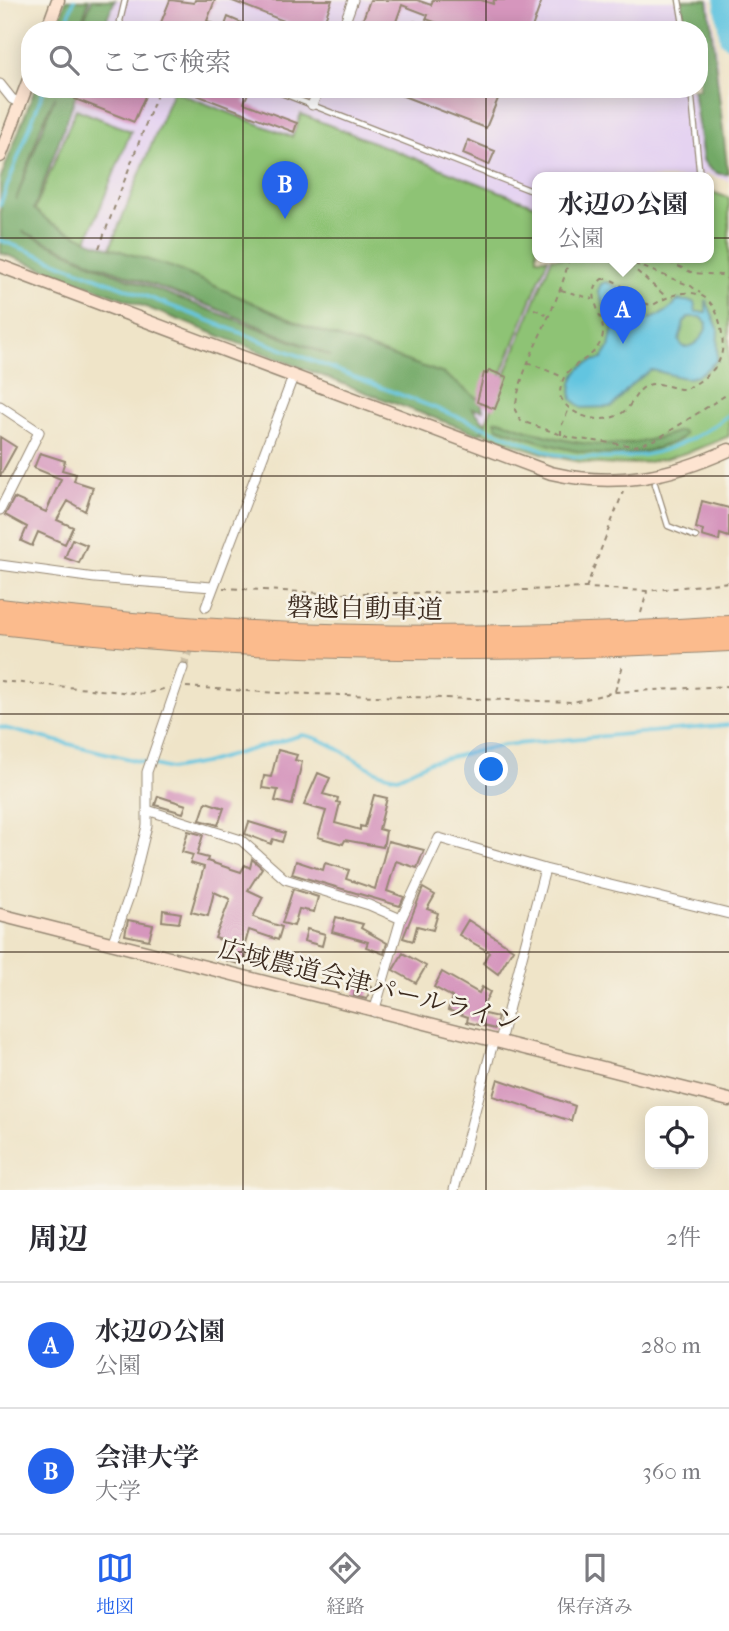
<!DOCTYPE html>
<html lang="ja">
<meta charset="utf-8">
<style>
body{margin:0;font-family:"IM FELL French Canon","Noto Serif JP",serif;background:#f2f2f3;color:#2b2b33}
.controls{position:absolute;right:21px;bottom:21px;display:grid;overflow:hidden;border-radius:14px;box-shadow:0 4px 18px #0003}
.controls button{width:63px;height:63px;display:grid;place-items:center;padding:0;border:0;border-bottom:2px solid #e1e1e2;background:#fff;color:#2b2b33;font:35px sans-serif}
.you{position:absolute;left:492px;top:770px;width:24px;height:24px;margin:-18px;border:5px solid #fff;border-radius:50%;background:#1a73e8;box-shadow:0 0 0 10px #1a73e833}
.badge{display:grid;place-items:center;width:46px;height:46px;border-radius:50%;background:#2563eb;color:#fff;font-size:23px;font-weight:700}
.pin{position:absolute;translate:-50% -58px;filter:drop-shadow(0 2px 4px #0008)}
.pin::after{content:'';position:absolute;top:37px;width:24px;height:21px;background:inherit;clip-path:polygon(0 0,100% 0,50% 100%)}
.popup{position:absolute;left:532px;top:172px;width:182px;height:91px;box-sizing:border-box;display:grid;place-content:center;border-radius:14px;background:#fff;filter:drop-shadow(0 2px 5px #0005);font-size:23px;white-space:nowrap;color:#7c7c81}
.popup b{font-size:26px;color:#2b2b33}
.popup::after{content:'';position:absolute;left:50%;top:100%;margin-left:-14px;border:14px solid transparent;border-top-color:#fff}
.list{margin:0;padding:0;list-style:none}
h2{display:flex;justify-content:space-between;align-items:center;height:91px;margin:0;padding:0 28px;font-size:30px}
h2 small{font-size:23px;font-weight:400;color:#7c7c81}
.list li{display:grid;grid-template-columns:46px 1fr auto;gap:21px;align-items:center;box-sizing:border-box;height:126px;padding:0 28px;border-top:2px solid #e1e1e2}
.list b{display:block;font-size:26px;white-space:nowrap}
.list p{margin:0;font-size:23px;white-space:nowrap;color:#7c7c81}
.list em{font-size:23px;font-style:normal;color:#7c7c81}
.icon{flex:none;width:38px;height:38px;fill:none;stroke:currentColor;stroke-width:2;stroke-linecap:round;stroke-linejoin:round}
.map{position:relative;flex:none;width:729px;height:1190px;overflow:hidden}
.search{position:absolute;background:#fff;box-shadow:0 4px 18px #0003;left:21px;right:21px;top:21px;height:77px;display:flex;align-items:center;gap:18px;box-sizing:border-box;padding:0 24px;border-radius:28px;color:#7c7c81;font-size:26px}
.sheet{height:343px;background:#fff}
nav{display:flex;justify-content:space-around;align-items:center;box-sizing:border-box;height:98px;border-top:2px solid #e1e1e2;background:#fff;font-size:19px;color:#7c7c81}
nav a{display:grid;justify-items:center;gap:4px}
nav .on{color:#2563eb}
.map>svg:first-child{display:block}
</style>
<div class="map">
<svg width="729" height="1190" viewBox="0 0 729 1190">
<rect width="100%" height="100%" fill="#f7f3e8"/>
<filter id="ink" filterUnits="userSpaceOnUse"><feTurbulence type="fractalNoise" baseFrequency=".0143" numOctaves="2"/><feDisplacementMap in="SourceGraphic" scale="14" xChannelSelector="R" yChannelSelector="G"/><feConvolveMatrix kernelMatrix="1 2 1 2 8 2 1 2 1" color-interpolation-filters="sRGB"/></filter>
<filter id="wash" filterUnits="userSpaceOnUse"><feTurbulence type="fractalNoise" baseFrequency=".00686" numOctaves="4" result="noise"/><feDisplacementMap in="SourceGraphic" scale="28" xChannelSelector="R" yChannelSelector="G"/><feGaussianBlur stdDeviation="1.57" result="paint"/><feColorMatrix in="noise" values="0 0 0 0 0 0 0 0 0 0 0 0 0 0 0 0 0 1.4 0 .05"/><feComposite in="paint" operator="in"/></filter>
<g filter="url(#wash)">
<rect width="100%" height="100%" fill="#efe4c8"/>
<path fill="#e5d3f1" d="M86,0H711L729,181L704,173L702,178H537V258H552L480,432L0,243V223L51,89H699V30H74Z"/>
<path fill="#8ec375" stroke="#64764a" stroke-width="2" d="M173,91L292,137L301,114L537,206V258H548L490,403L108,253Z
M76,109L131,131L87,240L31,219Z
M709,191L729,198V436C632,480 578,469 482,432L552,258H709Z"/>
<path fill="#72a966" stroke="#566a42" stroke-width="2" fill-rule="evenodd" d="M66,0H89L79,30H56Z
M92,0H115L102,30H80Z
M681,0H708L728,174C717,176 708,169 703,160L693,89H699V30H685Z
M35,89H78L34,209L51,223L92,242L174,268L305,326L444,374L481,401L483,410L472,408L487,425L479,434C318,378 162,310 1,253L0,180ZM55,96L16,200L41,126ZM22,231L96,264L215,308L331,356L103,269Z
M499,420C564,444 613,456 679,431L684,432V435C680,441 673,443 666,445C612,468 549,446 497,427L495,421Z"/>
<path fill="#62c5e0" stroke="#4e787f" stroke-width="2" fill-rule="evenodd" d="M606,282L618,287L630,297C625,333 665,319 678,300L694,302L696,312H706V300L718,328L717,360C689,388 684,376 651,370L631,385L612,407L582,408L572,399C568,377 580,362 602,359L609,348L613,328L598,291L601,284ZM689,317H701L707,323C706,335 695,348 683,347L679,341L684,322Z"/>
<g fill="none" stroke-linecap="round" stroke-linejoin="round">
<path stroke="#62c5e0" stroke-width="3.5" d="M64,30L74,0
M0,205L44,89
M0,240L554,454C621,464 674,459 729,414
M0,727L170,769L204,763L302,735C339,740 364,774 398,777L429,762L504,745L729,725"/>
<path stroke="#62c5e0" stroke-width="19" d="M724,0L729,38"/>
</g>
<g id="blocks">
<path fill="#d696bd" d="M170,0L194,3L195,0H215L207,21L224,28L228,17L258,30H158Z
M230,0H332L321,30H307Z
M370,0H417L431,5L433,0H481L493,4L494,0H542L531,30H457L426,19L428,15L402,5L393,30H359Z
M79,89H148L134,122L75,99Z
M181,89H237L248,93L244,103L297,123L294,132Z
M385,89H502L486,128Z
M468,140L495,151L489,165L463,154Z
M489,370L507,377L495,409L477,402L484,373L487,374Z
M0,437L16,447L0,476Z
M40,453L65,461L62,470L76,474L74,481L93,487L85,511L68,501L57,520L73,527L65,544L38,532L32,546L21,541L27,527L5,515L14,498L46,512L61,479L34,468Z
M702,501L729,508V537L720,534L719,541L702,536L703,530L696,528Z
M72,539L87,545L79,563L65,558Z
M278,750L297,755L295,760L302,762L292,805L275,801L278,790L262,788L264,776L271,777Z
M318,773L330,778L323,794L338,798L337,802L340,803L335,823L360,830V826L365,827L374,795L387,798L379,829L386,831L383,847L345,840L343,844L318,837L326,811L304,805Z
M158,796L186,805L183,813L155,805Z
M206,802L224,808L218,825L200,820Z
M249,822L285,833L282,842L273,839L271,844L245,834Z
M188,831L203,835L197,855L208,858L207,861L241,872L245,865L250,868L252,859L262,868L248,890L263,897L253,917L282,927L278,940L249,930L243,951L247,952L244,965L227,961L232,943L215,938L230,899L214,892L208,916L191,912L204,867L190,863L193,855L182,852Z
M388,841L424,850L417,868L396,861L387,891L404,897L400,906L292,874L296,861L323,870L325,863L349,870L346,879L375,889Z
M423,888L435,895L427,909L438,913L433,930L417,926L413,941L403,938Z
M293,889L318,897L314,912L299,909L294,926L282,923Z
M163,910L181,913L179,923L162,921Z
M336,917L363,924L361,928L387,943L384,954L366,947L368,942L332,932Z
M128,920L153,925L149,940L125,935Z
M468,920L513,949L498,974L483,963L489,952L459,935Z
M307,929L325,934L322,946L304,941Z
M403,953L426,966L416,983L393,970Z
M442,972L479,993L482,987L490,992L480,1013L498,1017L495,1029L467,1022L468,1017L448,1010L452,997L434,987Z
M357,983L371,987L367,999L354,996Z
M498,1079L575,1106L571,1121L493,1096Z"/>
</g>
</g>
<g filter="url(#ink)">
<use href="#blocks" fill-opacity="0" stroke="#958773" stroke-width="2"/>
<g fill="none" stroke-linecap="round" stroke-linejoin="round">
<path stroke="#cbbfa6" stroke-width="9" stroke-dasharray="9 4.5" stroke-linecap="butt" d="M183,668L193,640"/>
<defs>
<path id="lane" d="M679,0L684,30
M123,30L120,21L125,0
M271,89L537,193
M691,89L700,178
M655,484L668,526L696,537"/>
<path id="street" d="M415,26L424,30
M342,30L353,0
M0,84L12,99L20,103
M312,105L319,89
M0,406L39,432L0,510
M0,565L95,578L212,587
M206,607L293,377
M147,810L241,840L285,879L369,905L401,919
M112,944L131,891L147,826V772L183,668
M374,1012L401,919L439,838L545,869L729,914
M500,1041L545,869
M454,1190L494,1039"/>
<path id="secondary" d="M47,30L58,0
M0,156L30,77
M0,266L551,473C615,488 670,477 729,450
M0,915L729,1100"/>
<path id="highway" d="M0,608C243,639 485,641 729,625
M0,625C248,655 480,655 729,642"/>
</defs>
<use href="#lane" stroke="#958773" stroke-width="7"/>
<use href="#street" stroke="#958773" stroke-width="11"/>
<use href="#secondary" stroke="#958773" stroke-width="15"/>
<use href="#highway" stroke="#958773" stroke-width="20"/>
<path stroke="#958773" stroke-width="2" stroke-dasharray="5 5" stroke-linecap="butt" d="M99,248L159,89
M569,258C559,311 522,355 515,410L521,421L571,438L635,446L659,438L729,393
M622,258L664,295
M660,258L693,273L721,275L729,280
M625,260L691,286L700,293
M602,279C623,277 632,304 653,305C684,286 713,286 721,328C723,339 724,350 719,361C714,372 698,383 686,389C674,390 661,381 648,385C635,390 633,406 622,413C603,426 569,417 560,396C560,361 590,366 601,341C611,320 581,297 602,279Z
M561,290L593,299
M534,309L546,314
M527,362L563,377
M561,435V427L568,411
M223,588L324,593H432L586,588L647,591L729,582
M586,588L623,492
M641,613L647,592
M0,681L145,694L167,688
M186,687L278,693L573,702L615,692L729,686
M615,691L623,665"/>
<use href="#lane" stroke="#fff" stroke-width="4.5"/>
<use href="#street" stroke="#fff" stroke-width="9"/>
<use href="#secondary" stroke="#fde4d1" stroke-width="12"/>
<use href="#highway" stroke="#fbbb8d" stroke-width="18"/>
</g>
</g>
<path fill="none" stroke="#3b2a1e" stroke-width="2" stroke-opacity="0.55" d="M243,0V30M486,0V30M243,89V1190M486,89V1190M0,238H729M0,476H729M0,714H729M0,952H729"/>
<g text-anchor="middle" stroke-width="5" stroke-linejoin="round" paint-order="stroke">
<g font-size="26" fill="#3b2a1e" stroke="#f7f3e8">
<text transform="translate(365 608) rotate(1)" y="9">磐越自動車道</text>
<text transform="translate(370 985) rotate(14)" y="9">広域農道会津パールライン</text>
</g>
</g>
</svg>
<div class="controls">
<button><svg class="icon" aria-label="locate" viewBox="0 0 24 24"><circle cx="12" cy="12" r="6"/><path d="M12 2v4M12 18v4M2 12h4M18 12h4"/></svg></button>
</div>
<div class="you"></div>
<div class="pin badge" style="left:623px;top:344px">A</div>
<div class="popup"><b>水辺の公園</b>公園</div>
<div class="pin badge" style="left:285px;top:219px">B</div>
<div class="search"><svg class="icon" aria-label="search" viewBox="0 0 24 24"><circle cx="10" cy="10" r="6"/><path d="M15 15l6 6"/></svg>ここで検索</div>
</div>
<section class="sheet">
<h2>周辺<small>2件</small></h2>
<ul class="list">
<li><span class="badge">A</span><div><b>水辺の公園</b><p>公園</p></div><em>280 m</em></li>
<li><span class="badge">B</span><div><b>会津大学</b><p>大学</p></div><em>360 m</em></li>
</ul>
</section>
<nav>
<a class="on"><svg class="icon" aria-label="map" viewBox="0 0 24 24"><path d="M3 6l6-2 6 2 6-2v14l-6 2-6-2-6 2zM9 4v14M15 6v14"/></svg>地図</a>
<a><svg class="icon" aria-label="directions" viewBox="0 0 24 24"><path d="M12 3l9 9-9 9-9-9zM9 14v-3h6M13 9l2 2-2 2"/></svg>経路</a>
<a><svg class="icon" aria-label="saved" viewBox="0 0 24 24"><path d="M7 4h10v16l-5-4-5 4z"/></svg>保存済み</a>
</nav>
